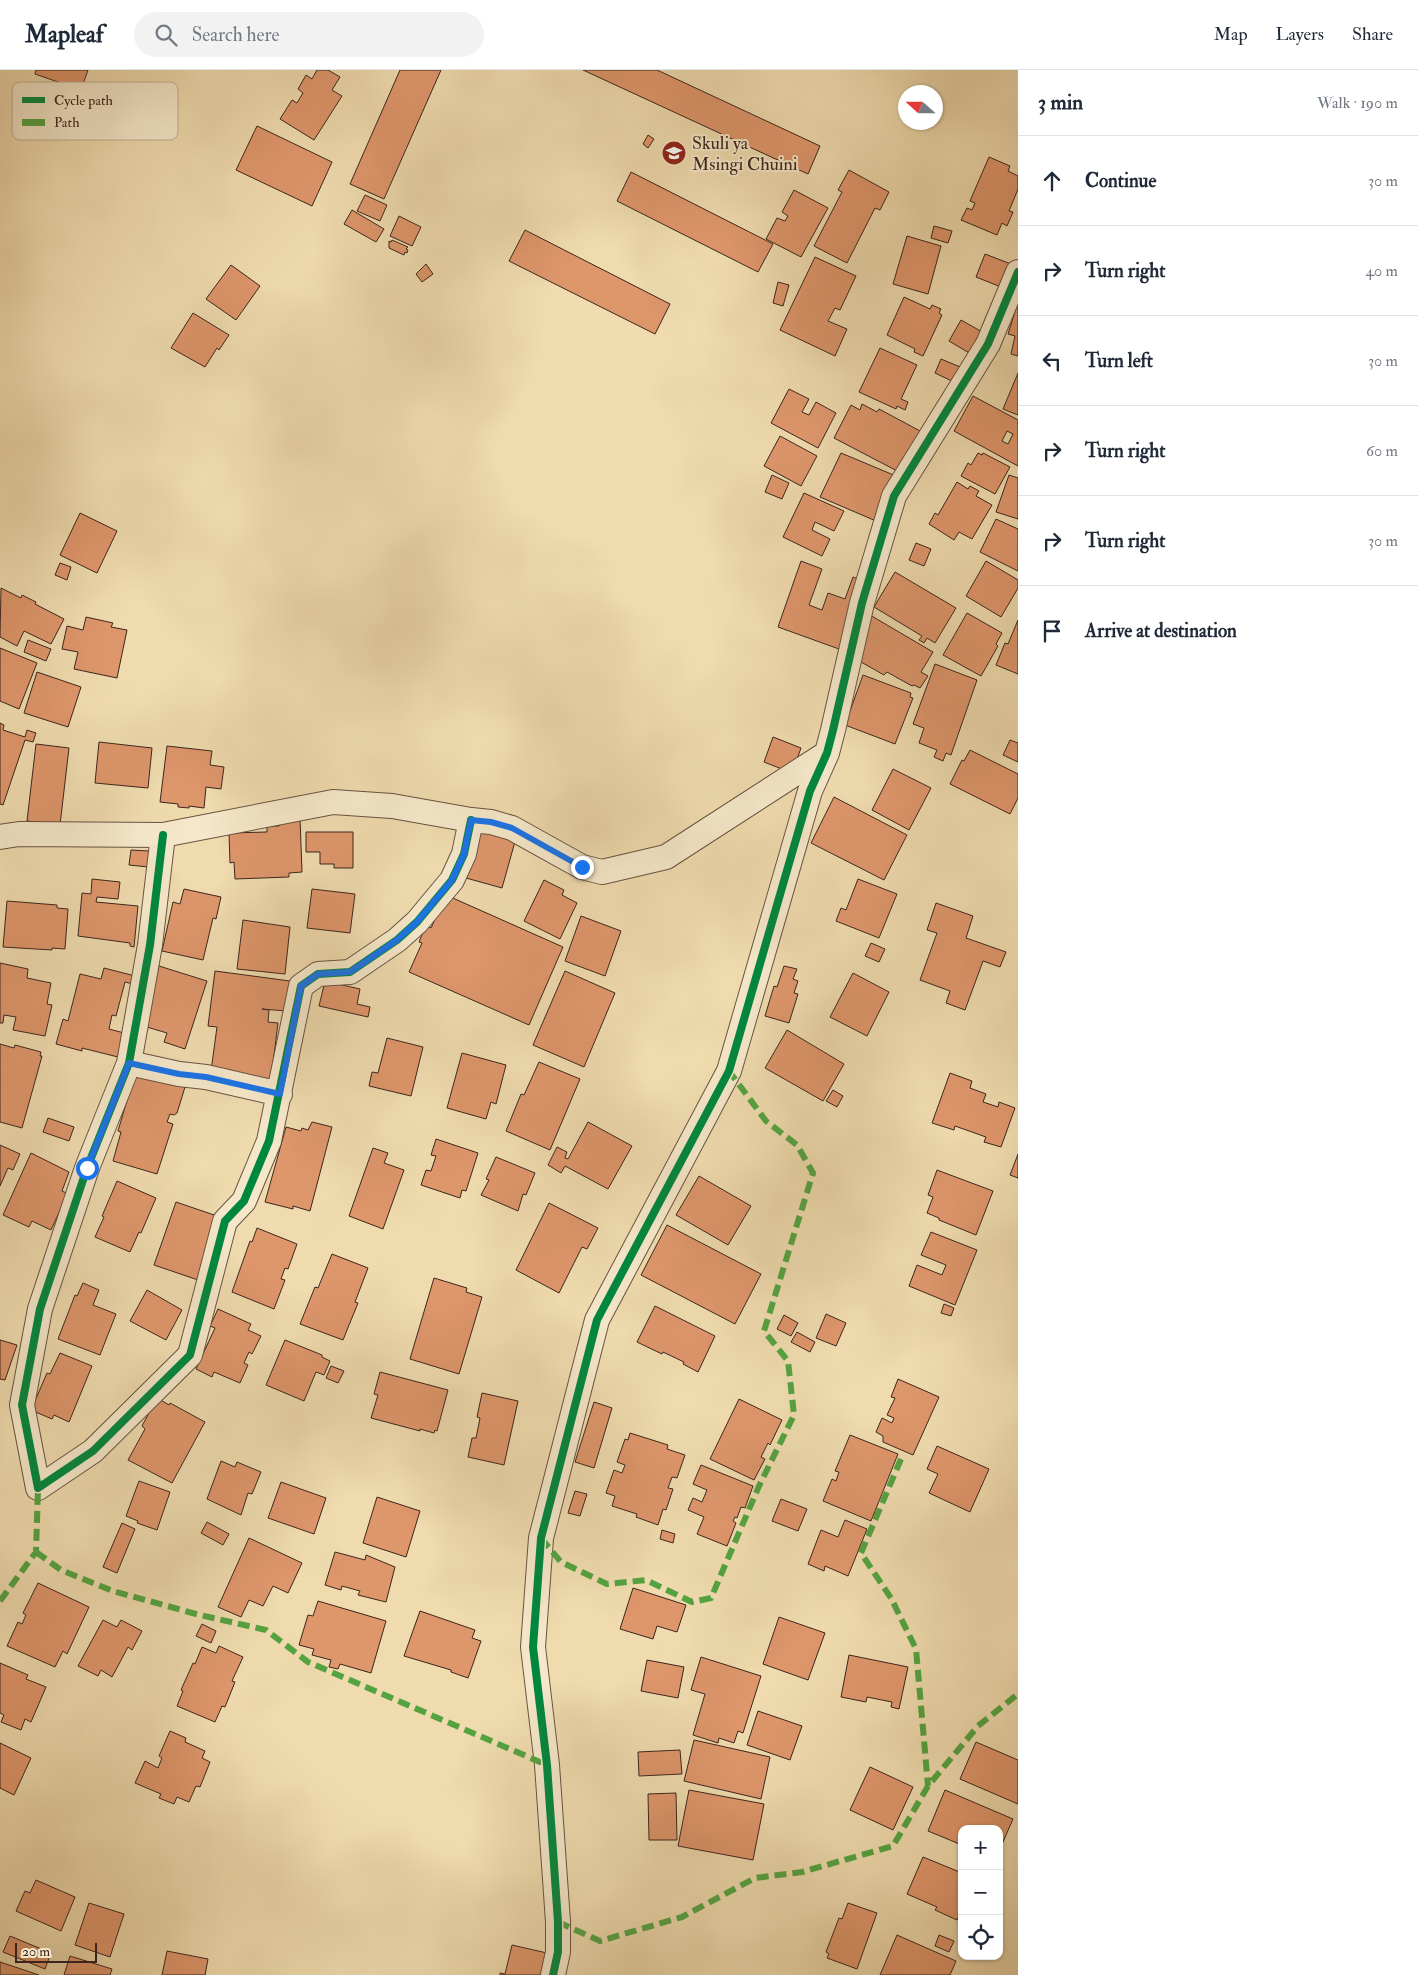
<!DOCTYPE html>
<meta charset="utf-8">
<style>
body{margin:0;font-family:"IM FELL Double Pica",serif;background:#f2f2f3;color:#1f2937}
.controls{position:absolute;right:15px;bottom:15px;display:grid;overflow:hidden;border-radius:10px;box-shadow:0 1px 4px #0004}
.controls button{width:45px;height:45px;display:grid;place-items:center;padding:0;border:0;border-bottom:1px solid #e0e1e3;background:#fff;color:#1f2937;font:25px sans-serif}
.compass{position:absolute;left:898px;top:15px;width:45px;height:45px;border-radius:50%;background:#fff;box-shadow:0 1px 4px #0004;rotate:291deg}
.scale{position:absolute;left:15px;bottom:12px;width:82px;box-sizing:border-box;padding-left:5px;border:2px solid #3c251d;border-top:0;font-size:14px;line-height:18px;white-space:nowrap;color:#3c251d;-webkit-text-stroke:4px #f5e8ca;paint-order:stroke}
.stop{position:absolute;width:15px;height:15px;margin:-11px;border:4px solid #1a73e8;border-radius:50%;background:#fff}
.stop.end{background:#1a73e8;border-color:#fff;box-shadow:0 1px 5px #0008}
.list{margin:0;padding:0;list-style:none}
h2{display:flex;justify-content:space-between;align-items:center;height:65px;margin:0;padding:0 20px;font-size:21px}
h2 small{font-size:16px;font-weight:400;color:#747a83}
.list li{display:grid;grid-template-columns:32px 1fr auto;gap:15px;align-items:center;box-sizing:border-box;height:90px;padding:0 20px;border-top:1px solid #e0e1e3}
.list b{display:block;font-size:19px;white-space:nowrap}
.list em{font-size:16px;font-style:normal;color:#747a83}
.icon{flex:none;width:28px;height:28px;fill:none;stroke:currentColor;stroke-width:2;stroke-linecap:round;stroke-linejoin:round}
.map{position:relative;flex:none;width:1018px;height:1905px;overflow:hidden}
header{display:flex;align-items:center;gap:30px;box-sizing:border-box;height:70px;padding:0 25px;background:#fff;border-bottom:1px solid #e0e1e3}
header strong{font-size:24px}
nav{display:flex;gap:28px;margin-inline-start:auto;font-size:18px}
.search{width:350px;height:45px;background:#f2f2f3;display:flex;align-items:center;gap:12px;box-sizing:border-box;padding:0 18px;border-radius:28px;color:#747a83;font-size:19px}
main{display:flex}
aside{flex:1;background:#fff}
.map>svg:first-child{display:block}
</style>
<header>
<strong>Mapleaf</strong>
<div class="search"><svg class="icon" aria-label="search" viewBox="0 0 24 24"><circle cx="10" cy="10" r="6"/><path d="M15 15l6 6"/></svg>Search here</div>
<nav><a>Map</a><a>Layers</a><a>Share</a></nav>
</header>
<main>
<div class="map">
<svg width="1018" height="1905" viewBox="0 0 1018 1905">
<rect width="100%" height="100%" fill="#efdbae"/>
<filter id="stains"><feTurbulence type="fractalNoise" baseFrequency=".004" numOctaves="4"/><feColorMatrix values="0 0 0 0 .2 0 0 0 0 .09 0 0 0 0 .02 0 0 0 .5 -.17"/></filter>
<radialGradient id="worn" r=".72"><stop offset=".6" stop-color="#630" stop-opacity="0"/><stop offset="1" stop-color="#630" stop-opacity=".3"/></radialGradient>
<path fill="#de966b" stroke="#3c251d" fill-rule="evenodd" d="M36,0H88L81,20L35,4Z
M317,0H328L340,7L332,20L342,26L314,70L280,49L292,30L297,33L303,23L298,19L306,5L312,9Z
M400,0H441L384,129L350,114Z
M583,0H657L820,76L808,104Z
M257,56L332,92L312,136L236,100Z
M648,65L654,69L648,78L643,74Z
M989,87L1010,96L1008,101L1018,106V119L1009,141L1013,142L1007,156L1002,153L997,165L961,150L967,138L972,140L975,133L970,131Z
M849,100L889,122L880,140L875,138L847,193L814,176L842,122L838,120Z
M631,102L773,174L758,202L617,131Z
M794,120L828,138L801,187L766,169L777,148L785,151L788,146L782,142Z
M365,125L387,135L380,151L357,141Z
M352,140L384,159L376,172L344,154Z
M399,146L421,157L412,176L390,166Z
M934,156L952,161L948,173L931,168Z
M525,160L670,234L655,264L509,191Z
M907,166L941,176L928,224L893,214Z
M392,170L408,177L406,179L408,180L407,183L405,182L404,185L389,178V171L391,172Z
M985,184L1011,194L1001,217L976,207Z
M815,187L856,206L840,240L835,238L828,251L847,259L835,286L780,260Z
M426,194L433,204L422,212L416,204Z
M231,195L260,216L236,250L206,229Z
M778,212L789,215L783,236L773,233Z
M904,227L930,239L932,235L941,239L939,243L942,245L923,286L914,282L915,279L887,265Z
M1017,235H1018V286L1011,284L1015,266L1008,264Z
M193,243L229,265L219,280L217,278L205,297L171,278Z
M961,250L984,263L971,284L949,271Z
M880,278L917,295L901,329L908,332L905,340L897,336L896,339L859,322Z
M941,289L965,299L958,314L935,303Z
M1018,303V345L1003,339Z
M789,319L809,329L802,342L809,345L816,332L836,343L818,378L771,353Z
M973,326L1018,350V396L954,361ZM1007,361L1013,364L1008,374L1002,371Z
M862,334L877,342L879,339L922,362L901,403L834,368L851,335L860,340Z
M780,366L817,386L801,416L764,396Z
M841,383L896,406L876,451L820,427Z
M978,383L982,385L983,383L1010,397L995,424L961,406L968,393L971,395Z
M772,405L789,413L782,429L765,422Z
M1009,405L1018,408V449L996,442Z
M957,412L968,419L970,416L979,421L976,426L992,435L972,469L959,462L954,470L929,454L935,443L938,445Z
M804,423L844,441L834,461L815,452L812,460L830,469L822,486L783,467Z
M80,443L117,461L97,503L60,485Z
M996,449L1018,459V501L980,482Z
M916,473L931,479L924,496L909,490Z
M801,491L822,499L809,535L822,540L828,523L845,529L853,507L863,511L839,579L778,557Z
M986,491L1018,510V518L1001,547L966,526Z
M60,493L71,497L67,510L55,505Z
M895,502L956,538L935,573L927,568L924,573L919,570L922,566L874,537Z
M1,518L21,528L22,525L36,532L35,534L64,549L51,574L24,561L17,576L0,567Z
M967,543L1002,563L996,574L998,576L981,606L943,585Z
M870,545L933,582L921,602L928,606L920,618L914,615L912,616L887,602L884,605L854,588Z
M86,547L113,553L111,557L127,560L117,608L74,599L78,582L62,579L67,556L83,560Z
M1018,550V604L996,595L1005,573L1008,574Z
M28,570L51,579L46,591L24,582Z
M0,578L37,593L19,639L0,631Z
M935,594L977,610L951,685L946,683L943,691L934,687L937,680L919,673L924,658L913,654Z
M37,602L81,617L68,657L24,643Z
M863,605L911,623L910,627L913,628L895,674L845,655Z
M0,653L4,655L3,660L25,667L27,660L36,663L33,672L25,670L3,735L0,734Z
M773,667L801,678L792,703L764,692Z
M1010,670L1018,673V692L1003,685Z
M99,672L152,678L148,718L95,713Z
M36,674L69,678L60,755L27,751Z
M167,676L212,681L210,695L224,697L221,719L206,717L204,738L189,736V738L178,737V734L160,732Z
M970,680L1018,704V728L1010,744L950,714L962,690L964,691Z
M893,699L931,718L909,760L872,740Z
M834,727L907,765L884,810L811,773Z
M279,748H300L302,802L289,803V807L235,809L234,792L230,793L229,763L267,762V756H279Z
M480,758L516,768L502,818L466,808Z
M306,762H353V798H334V794H320V782H306Z
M131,780L149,781L148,797L129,795Z
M92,809L120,812L118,829L97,827L96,832L138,836L134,877L130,876V873L78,866L82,823L91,824Z
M858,809L897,824L879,868L836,851L841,838L846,840Z
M544,810L564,820L562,825L577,833L560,869L524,851Z
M184,819L221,827L216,849L213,848L203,890L162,881L173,832L180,834Z
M312,819L355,824L350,863L307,858Z
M446,825L563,877L529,955L409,902L422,873L419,872L426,855L431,858Z
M7,831L57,835V838L68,839L65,879L52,878V880L3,877Z
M936,833L973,846L966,868L1006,882L1000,897L983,891L965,940L946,933L950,921L920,910L937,863L927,860Z
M581,846L621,861L605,906L565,891Z
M243,850L290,857L285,904L237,899Z
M871,873L885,879L879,892L865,886Z
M0,893L28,899L27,908L51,913L47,934L52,935L45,966L13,960L16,947L4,945L3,953H0Z
M159,896L207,911L185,979L164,972L167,963L140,955Z
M784,896L797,899L793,909L798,911L794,923L798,924L789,953L765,946L774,916L777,917Z
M104,898L139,907L137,915L125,912L116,946L112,945L109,959L124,963L118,987L82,978V981L56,974L63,949L68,951L80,904L101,909Z
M215,901L290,911L286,941L262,939L269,940L268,952L278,953L271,1009L211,1001L217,957L208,956Z
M565,901L615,923L584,997L533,975Z
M853,903L889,922L867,966L830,947Z
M325,911L360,919L357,934L370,937L368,947L319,936Z
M787,960L844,994L823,1031L765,998Z
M387,968L423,977L411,1026L369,1016L372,1002L378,1003Z
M0,974L14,978L15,975L41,982L40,986H42L22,1058L0,1052Z
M462,983L506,995L496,1034L491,1032L486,1049L447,1038Z
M539,992L580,1009L550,1080L506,1061L521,1024L524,1025Z
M135,1003L185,1017L177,1043L174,1045L170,1044L167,1052L173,1054L157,1104L113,1091L121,1062L118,1061Z
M950,1003L972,1011L970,1018L986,1024L983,1032L998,1037L999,1032L1015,1038L1001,1077L984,1072L986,1067L955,1056L954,1060L932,1053Z
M833,1020L843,1026L837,1037L826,1031Z
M48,1048L74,1057L69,1071L43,1062Z
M312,1052L332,1057L310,1141L293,1136V1139L265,1132L286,1057L301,1061L302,1058L308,1060Z
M588,1052L632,1076L608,1119L565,1096L561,1103L548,1095L557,1077L567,1082L565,1088L568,1089Z
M436,1069L478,1083L466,1121L462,1120L460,1128L421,1115L426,1100L431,1101L436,1086L431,1085Z
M0,1075L20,1084L13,1100L8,1098L0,1116Z
M373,1078L388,1083L384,1093L404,1100L383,1159L349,1146Z
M31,1083L69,1102L62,1121L72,1126L67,1138L62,1136L51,1160L32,1151L29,1157L3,1145Z
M1018,1084V1108L1010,1105Z
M496,1087L535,1103L526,1125L523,1124L518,1141L481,1125L489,1110L486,1109Z
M937,1100L993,1121L976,1165L939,1150V1148L927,1143L933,1127L928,1125Z
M699,1106L751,1136L728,1175L676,1145Z
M117,1111L156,1128L141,1163L139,1162L130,1182L95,1167L104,1147L102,1146Z
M176,1132L220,1147L198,1210L154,1195Z
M549,1133L598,1158L587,1179L582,1177L559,1223L516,1200Z
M667,1155L761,1204L735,1254L641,1205Z
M257,1158L297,1174L288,1199L285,1198L281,1209L285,1210L274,1239L232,1222L250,1171L252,1172Z
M931,1162L977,1180L955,1235L909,1216L917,1195L942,1205L946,1195L921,1185Z
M332,1184L368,1198L355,1232L358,1233L343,1270L300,1254L315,1217L318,1218Z
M434,1208L467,1218L466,1222L482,1227L459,1304L410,1289Z
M83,1213L99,1220L93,1235L116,1244L100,1285L58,1269L75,1225L77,1226Z
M147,1220L182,1240L166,1270L130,1251Z
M944,1234L954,1238L951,1246L941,1243Z
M655,1236L715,1266L698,1302L683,1294L684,1292L663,1282L662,1284L637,1272Z
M218,1239L251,1254L248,1260L261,1266L252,1284L249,1282L244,1293L248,1295L240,1313L214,1302L212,1307L196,1299L215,1258L210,1256Z
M826,1244L846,1253L836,1276L816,1268Z
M784,1245L798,1253L791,1266L777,1259Z
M797,1262L815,1272L810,1282L791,1272Z
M0,1270L17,1275L5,1310L0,1309Z
M285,1270L322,1285V1287L330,1291L324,1305L316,1302L304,1331L266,1315Z
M60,1283L92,1296L69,1352L54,1345L52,1349L31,1340L47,1303L50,1304Z
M331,1296L344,1301L338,1313L326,1308Z
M380,1302L448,1320L437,1361L435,1360L434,1363L420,1359V1361L371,1348L378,1325L374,1324Z
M898,1309L939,1327L913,1385L883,1372V1366L876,1362L882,1348L892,1353L894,1348L887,1345L895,1328L891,1327Z
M482,1323L518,1331L504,1395L468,1387L472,1368H476L480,1348L477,1347Z
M159,1329L169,1335L170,1333L205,1352L172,1413L128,1390L145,1359L142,1356L154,1333Z
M739,1329L782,1350L770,1375L768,1373L761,1387L765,1389L754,1410L710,1389Z
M594,1332L612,1338L594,1398L575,1392Z
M630,1363L668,1375L667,1379L685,1385L677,1408L672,1407L668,1418L673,1419L666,1440L663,1439L658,1455L636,1447L637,1444L612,1436L615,1426L606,1423L614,1400L622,1403L625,1395L617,1392L625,1369L628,1370Z
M850,1365L898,1384L871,1451L823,1431L832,1409L836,1411L839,1402L835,1401Z
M937,1376L989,1399L970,1442L929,1423L938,1404L927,1399Z
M221,1391L235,1397L237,1392L261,1402L252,1424L248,1423L241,1445L207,1429Z
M701,1395L753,1416L745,1438L741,1437L737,1448L735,1447L733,1451L736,1453L727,1476L697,1464L704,1447L688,1440L693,1428L702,1432L707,1420L693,1414Z
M139,1411L170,1422L157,1460L137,1453L138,1451L126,1446Z
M281,1412L326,1428L314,1464L268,1448Z
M575,1421L587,1424L580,1446L568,1443Z
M377,1427L420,1441L406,1487L363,1473Z
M781,1429L807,1439L798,1461L772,1451Z
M845,1450L867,1459L848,1506L825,1496L824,1501L808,1494L821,1460L838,1467Z
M207,1452L229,1464L223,1475L201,1463Z
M122,1453L135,1459L117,1503L103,1497Z
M662,1460L675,1464L673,1473L660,1469Z
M249,1468L302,1493L288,1523L273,1516L263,1536L249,1530L241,1547L218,1537Z
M335,1482L365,1490L366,1485L395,1497L386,1532L358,1525L360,1521L342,1516L341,1520L325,1515Z
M38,1513L89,1537L67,1584L63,1581L55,1597L7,1576L18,1552L22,1554L26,1545L23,1543Z
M633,1518L686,1535L677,1562L657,1556L653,1569L620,1559Z
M318,1531L386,1551L371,1603L340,1594L338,1599L329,1597L331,1590L312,1585L314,1579L299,1575L308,1545L313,1546Z
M420,1541L475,1560L472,1568L481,1571L468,1608L451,1602V1600L404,1586Z
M779,1547L825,1563L808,1610L763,1594Z
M103,1550L117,1557L121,1550L142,1561L132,1580L128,1577L112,1607L101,1600L98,1606L78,1596Z
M202,1554L216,1561L211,1573L196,1566Z
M219,1576L243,1587L232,1611L235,1612L225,1637L222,1636L215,1652L177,1636L183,1621L181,1620L193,1593L195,1594L202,1577L216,1583Z
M849,1585L908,1597L899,1639L891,1637L892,1632L867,1627L866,1632L841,1627Z
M701,1587L761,1606L743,1663L738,1661L734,1673L719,1668L718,1673L693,1665L705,1624L691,1620Z
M647,1590L684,1597L678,1628L641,1621Z
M0,1593L28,1605L26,1609L46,1617L31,1652L25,1649L21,1660L1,1652L4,1645L0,1643Z
M758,1641L802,1656L790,1690L747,1675Z
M170,1661L186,1668L185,1672L205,1681L202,1688L210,1692L200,1717L196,1716L189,1732L177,1727L174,1734L159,1728L161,1724L135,1713L145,1691L158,1698L162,1688L159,1686Z
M694,1670L770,1687L761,1729L684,1711Z
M976,1672L1018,1690V1734L960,1709Z
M0,1673L31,1688L14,1725L0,1718Z
M680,1680L682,1704L639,1706L638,1682Z
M870,1697L913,1717L893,1760L850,1740Z
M689,1720L764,1734L753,1790L678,1776Z
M945,1720L1013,1749L999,1781V1759H962V1775L928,1761Z
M676,1723L677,1770H649L648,1724Z
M923,1787L962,1803V1840L957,1850L935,1840L937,1837L907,1824Z
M36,1810L75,1827L61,1861L16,1841L25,1821L30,1823Z
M89,1833L124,1844L110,1887L75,1875Z
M848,1833L877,1843L857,1899L827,1888L829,1884L826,1882L839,1848L842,1849Z
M897,1865L956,1891L950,1905H880Z
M939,1865L954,1871L949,1882L935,1876Z
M10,1866L51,1883L45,1899L3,1882Z
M512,1875L547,1883L541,1905H500V1903L505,1904Z
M167,1881L208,1889L205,1905H162Z
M70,1886L112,1899L110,1905H64Z
M0,1892L39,1905H0Z"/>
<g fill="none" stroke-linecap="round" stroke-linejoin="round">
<defs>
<path id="street" d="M163,765L150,875L129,993L87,1098L40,1239L22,1335L38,1418L93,1381L190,1285L225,1151L244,1131L269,1071L301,916L318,904L350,902L397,870L417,852L452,810L464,784L471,750
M0,767L19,764L163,765L333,732L392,736L471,750L491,752L512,758L582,797L602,802L666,787L827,683
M129,993L179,1004L206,1007L280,1024
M553,1905L558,1882V1852L547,1695L533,1577L541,1468L597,1250L729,1001L810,721L827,683L833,660L862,533L894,426L988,274L1018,202"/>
</defs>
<use href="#street" stroke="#695241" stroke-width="26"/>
<use href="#street" stroke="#f5e8ca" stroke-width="24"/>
<path stroke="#54a341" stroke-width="6" stroke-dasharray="12 6" stroke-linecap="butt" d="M901,1389L861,1483L891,1528L916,1579L928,1716
M541,1468L561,1492L607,1514L646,1510L692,1532L711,1528L759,1416L794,1345L788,1291L764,1261L813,1103L797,1075L766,1051L729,1001
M36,1482L61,1500L113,1521L196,1544L266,1560L308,1592L547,1695
M0,1531L36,1482L38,1418
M558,1852L600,1871L682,1847L755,1808L802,1802L893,1776L928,1716L978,1656L1018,1624"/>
<defs>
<path id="cycleway" d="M163,765L150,875L129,993L87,1098L40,1239L22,1335L38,1418L93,1381L190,1285L225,1151L244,1131L269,1071L301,916L318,904L350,902L397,870L417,852L452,810L464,784L471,750
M553,1905L558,1882V1852L547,1695L533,1577L541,1468L597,1250L729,1001L810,721L827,683L833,660L862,533L894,426L988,274L1018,202"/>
</defs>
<use href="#cycleway" stroke="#f5e8ca" stroke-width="11"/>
<use href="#cycleway" stroke="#00873e" stroke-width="8"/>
</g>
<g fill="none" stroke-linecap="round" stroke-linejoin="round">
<path stroke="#1a73e8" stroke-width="6" d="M87,1098L129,993L179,1004L206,1007L280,1024L301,916L318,904L350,902L397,870L417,852L452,810L464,784L471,750L491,752L512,758L582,797"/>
</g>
<defs>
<symbol id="school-disc" viewBox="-11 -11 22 22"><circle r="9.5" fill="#8f2418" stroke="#f5e8ca"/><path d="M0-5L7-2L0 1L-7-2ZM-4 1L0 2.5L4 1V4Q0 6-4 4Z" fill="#fff"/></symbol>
</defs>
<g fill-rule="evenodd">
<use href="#school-disc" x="660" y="69" width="28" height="28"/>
</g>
<g text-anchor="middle" stroke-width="4" stroke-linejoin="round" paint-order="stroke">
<g font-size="18" fill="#3c251d" stroke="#f5e8ca" text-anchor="start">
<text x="692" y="79">Skuli ya<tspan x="692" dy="21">Msingi Chuini</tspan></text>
</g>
</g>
<rect x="12" y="12" width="166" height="58" rx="8" fill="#f5e8ca" stroke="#beae96" stroke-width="1"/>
<rect x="22" y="27" width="23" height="6" fill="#00873e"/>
<rect x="22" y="49" width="23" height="7" fill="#54a341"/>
<g font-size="14" fill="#3c251d">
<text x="54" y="35">Cycle path</text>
<text x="54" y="57">Path</text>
</g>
<rect width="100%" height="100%" filter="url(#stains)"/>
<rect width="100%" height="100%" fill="url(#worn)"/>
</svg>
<div class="controls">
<button>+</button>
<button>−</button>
<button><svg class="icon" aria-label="locate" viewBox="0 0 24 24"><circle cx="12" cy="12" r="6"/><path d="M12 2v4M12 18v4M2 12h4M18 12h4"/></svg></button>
</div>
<svg class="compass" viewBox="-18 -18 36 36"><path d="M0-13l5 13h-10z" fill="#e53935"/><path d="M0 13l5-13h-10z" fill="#747a83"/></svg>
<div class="scale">20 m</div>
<div class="stop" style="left:87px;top:1098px"></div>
<div class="stop end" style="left:582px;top:797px"></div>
</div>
<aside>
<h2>3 min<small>Walk · 190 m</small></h2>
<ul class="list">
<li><svg class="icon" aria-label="ahead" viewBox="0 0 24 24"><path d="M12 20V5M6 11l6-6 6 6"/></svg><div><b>Continue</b></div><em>30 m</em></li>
<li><svg class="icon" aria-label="right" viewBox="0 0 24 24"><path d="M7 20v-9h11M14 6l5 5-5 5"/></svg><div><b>Turn right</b></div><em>40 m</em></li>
<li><svg class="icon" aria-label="left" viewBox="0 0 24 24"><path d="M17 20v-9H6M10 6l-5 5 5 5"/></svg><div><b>Turn left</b></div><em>30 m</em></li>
<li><svg class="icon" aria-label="right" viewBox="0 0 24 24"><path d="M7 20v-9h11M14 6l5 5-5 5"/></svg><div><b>Turn right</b></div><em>60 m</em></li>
<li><svg class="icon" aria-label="right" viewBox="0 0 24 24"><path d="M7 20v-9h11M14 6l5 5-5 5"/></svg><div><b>Turn right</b></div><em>30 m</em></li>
<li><svg class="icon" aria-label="arrive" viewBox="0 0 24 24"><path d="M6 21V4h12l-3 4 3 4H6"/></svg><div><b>Arrive at destination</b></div></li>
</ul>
</aside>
</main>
